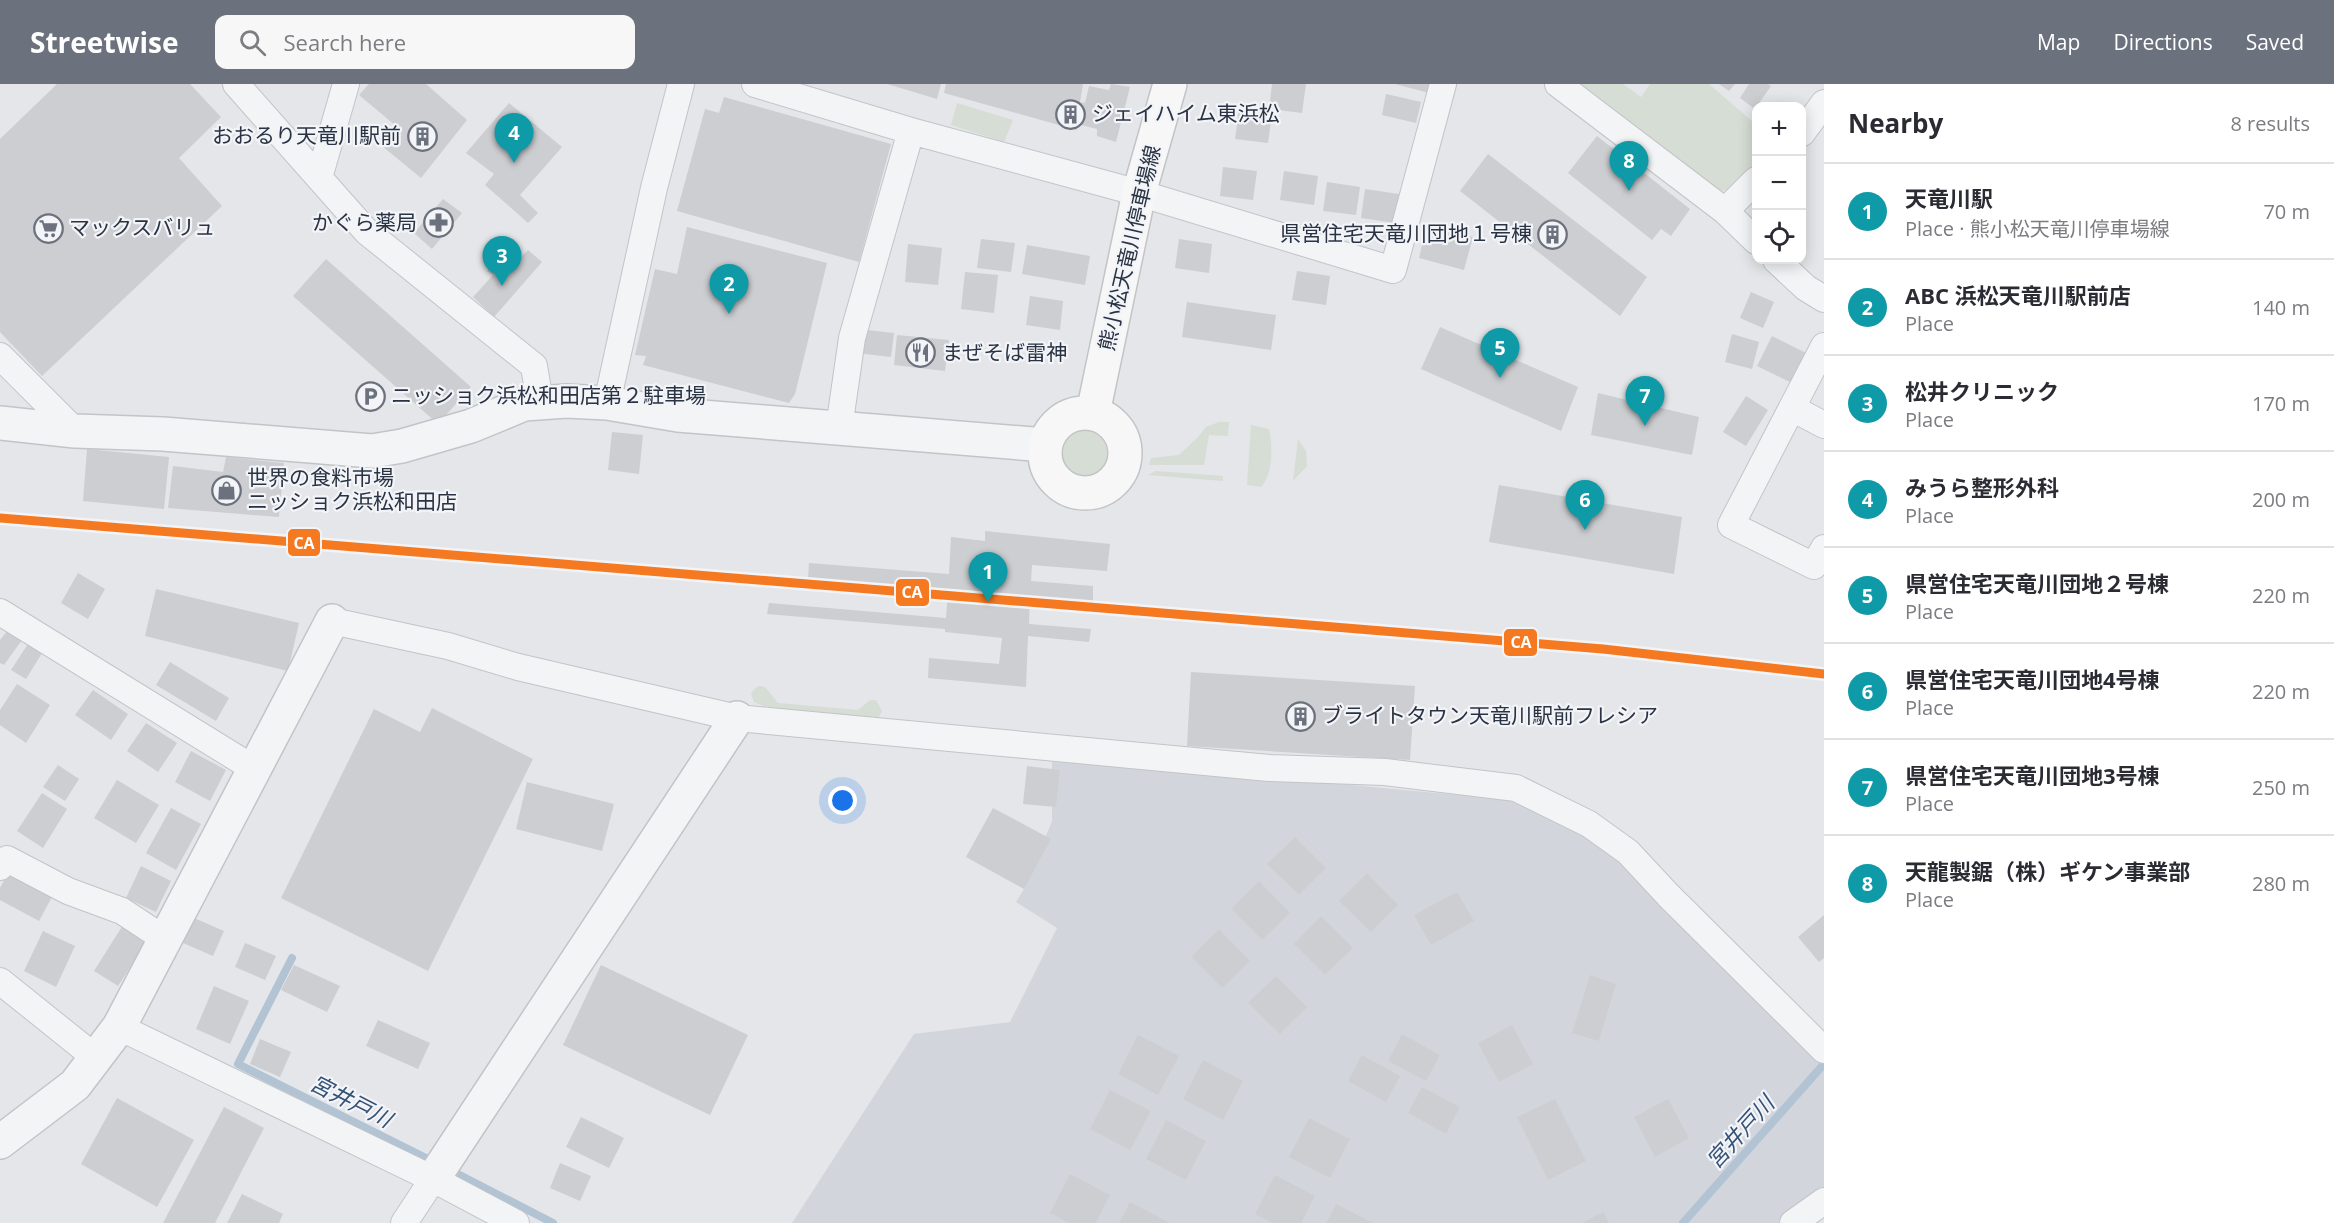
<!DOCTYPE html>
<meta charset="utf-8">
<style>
body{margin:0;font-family:"Open Sans","Noto Sans JP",sans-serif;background:#f7f7f7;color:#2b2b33}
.controls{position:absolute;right:18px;top:18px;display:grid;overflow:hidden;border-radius:12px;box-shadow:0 3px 15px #0003}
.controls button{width:54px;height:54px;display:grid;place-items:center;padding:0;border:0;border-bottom:2px solid #e1e1e2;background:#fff;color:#2b2b33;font:30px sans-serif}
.you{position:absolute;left:843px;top:717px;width:21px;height:21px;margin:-15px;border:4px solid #fff;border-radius:50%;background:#1a73e8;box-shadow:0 0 0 9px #1a73e833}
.badge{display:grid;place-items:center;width:39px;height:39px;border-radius:50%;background:#6b727d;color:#fff;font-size:20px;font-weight:700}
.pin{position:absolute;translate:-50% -50px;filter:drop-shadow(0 2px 3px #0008)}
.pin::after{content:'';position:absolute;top:32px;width:21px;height:18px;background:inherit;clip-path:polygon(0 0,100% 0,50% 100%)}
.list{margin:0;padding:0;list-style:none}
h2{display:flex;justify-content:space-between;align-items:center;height:78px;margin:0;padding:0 24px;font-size:26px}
h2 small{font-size:20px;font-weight:400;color:#7c7c81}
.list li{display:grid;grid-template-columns:39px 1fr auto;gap:18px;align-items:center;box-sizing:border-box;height:96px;padding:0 24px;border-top:2px solid #e1e1e2}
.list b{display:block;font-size:22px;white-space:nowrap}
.list p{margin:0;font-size:20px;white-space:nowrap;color:#7c7c81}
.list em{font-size:20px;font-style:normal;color:#7c7c81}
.icon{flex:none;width:33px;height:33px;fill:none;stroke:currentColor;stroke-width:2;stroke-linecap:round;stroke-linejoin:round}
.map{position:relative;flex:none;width:1824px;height:1139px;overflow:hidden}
header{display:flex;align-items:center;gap:36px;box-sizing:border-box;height:84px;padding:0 30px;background:#6b727d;color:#fff}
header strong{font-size:28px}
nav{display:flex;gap:33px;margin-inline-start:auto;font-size:21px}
.search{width:420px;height:54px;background:#f7f7f7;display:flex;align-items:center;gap:15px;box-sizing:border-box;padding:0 21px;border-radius:12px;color:#7c7c81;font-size:22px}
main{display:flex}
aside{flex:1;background:#fff}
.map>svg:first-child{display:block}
</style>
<header>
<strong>Streetwise</strong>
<div class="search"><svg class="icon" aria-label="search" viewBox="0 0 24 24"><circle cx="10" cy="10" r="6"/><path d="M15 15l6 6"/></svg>Search here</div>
<nav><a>Map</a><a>Directions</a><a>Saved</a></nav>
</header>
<main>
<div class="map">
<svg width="1824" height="1139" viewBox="0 0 1824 1139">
<rect width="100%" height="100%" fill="#e4e6e9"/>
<path fill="#d2d6dc" d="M1052,678L1153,682L1510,716L1569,741L1612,766L1824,978V1111L1783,1139H792L914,950L1010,938L1057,844L1016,818L1024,805L1052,737Z"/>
<path fill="#d5ddd4" d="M1574,0H1623L1641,13L1650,0H1709L1753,38L1756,39V81L1734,105L1713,108Z
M957,19L1013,36L1004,58L951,41Z
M1219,338H1229L1228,352L1209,351L1204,381H1149L1151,374L1179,371L1198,353L1206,343Z
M1251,341L1269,345C1273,362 1273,390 1261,403L1247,401Z
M1061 369a23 23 0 1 1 46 0a23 23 0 1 1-46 0Z
M1298,355L1306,367L1307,382L1293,397Z
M1156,387L1223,392V397L1148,391Z
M758,602L765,603L778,619L858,626L870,616H876L882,627L879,633L870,635L763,622L754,618L751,609Z"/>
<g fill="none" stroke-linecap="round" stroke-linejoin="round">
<path stroke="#b2c3d4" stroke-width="8" d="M292,874L238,980L434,1078
M448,1085L553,1139
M1683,1139L1824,980"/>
</g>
<path fill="#ccced1" d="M57,0H190L221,33L179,74L222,122L42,292L0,248V55Z
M369,0H426L467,36L421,94L382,62L396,42L359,11Z
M887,0H941L937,15Z
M946,0H1083L1080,18L1085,19L1089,2L1109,6L1111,0L1130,3L1116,58L1097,52V45L1077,40V46L944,9Z
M1272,0H1306L1302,29L1269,25Z
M1395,0H1432L1429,9Z
M1719,0H1735L1729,7Z
M1749,0H1768L1771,2L1755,25L1740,14Z
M1386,10L1421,18L1416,39L1382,31Z
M724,13L891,60L859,178L677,127L705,25L719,29Z
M509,19L562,63L520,111L538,129L528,139L485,101L494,90L466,69Z
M1239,26L1272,30L1268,59L1235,55Z
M1597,52L1690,125L1671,152L1661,145L1652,156L1568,89Z
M1488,70L1647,193L1620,232L1460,107Z
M1223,83L1257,87L1253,116L1220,112Z
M1284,87L1318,92L1314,121L1280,116Z
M1327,98L1360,103L1356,131L1323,127Z
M1365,105L1399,110L1395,139L1361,134Z
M443,115L462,129L432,165L414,149Z
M1427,140L1473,153L1464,186L1419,174Z
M687,143L827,179L795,310L789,319L643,281L646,272L635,271L655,185L677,190Z
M981,155L1015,159L1011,188L977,184Z
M1179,155L1212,160L1209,189L1175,184Z
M908,160L942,164L938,201L905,198Z
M1027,161L1090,172L1085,201L1022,190Z
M509,164L520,174L528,166L542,178L494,233L473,213L493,191L487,187Z
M326,175L471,303L438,340L293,212Z
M1297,187L1330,192L1326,221L1292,216Z
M965,188L998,191L994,229L961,225Z
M1751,208L1774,218L1763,244L1740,234Z
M1030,212L1063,217L1060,246L1026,241Z
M1187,218L1276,231L1271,266L1182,253Z
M1440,243L1578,303L1561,347L1421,285Z
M858,245L894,249L891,273L856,269Z
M1732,250L1759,258L1752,285L1725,278Z
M897,251L949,256L945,287L894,281Z
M1772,252L1806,269L1792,299L1757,282Z
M1598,309L1699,333L1692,371L1591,351Z
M1746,312L1768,326L1746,362L1723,348Z
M612,348L643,351L639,390L608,386Z
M87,365L169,373L164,425L83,417Z
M226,373L284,379L279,433L168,424L173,382L223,388Z
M1499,401L1682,433L1674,490L1489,458Z
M985,447L1110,460L1107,487L1032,481L1031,497L1093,502V517L1030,512L1029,540L1091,545L1089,558L1028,552L1026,603L928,594L929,574L999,580L1002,554L945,548V545L767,530L769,519L946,534L948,506L808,495L809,479L949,490L951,453L985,457Z
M78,489L105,505L88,535L61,519Z
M156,505L299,539L288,587L145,552Z
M8,546L22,556L4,581L0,579V556Z
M28,560L42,569L26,595L11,586Z
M170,578L229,614L216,637L156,601Z
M1191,588L1415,602L1410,676L1187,662Z
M17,600L50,621L26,659L0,641V626Z
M93,606L128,630L111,656L75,631Z
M432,624L533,675L428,887L281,814L374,625L420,648Z
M146,639L177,659L158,688L127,667Z
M191,667L226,686L210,717L175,698Z
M58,681L79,695L65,717L43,703Z
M1027,682L1060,686L1056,723L1023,720Z
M117,696L159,721L136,759L94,734Z
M527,698L614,720L602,767L516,745Z
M42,709L67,725L43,764L17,747Z
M171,724L201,740L176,786L146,769Z
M993,724L1051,755L1024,805L966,773Z
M1295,753L1326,784L1299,811L1267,780Z
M141,782L171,797L156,828L126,814Z
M10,785L54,809L39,837L0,816V804Z
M1367,789L1398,821L1371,848L1339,817Z
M1259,797L1290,829L1262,856L1231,825Z
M1457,808L1474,837L1431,861L1414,831Z
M1824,831V874L1819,878L1798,853Z
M1321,832L1353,864L1325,891L1294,860Z
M194,834L224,847L213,872L183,859Z
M123,841L148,856L118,902L94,887Z
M1219,845L1250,877L1222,904L1191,873Z
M43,847L75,862L56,903L24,887Z
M245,859L276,872L265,896L235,883Z
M294,881L340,902L327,928L281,906Z
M601,881L748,951L710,1031L563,961Z
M1590,891L1616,900L1599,957L1572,949Z
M1276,892L1307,923L1280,950L1248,919Z
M214,902L249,917L230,960L196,945Z
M378,936L430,959L418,985L366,962Z
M1512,941L1533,980L1499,998L1478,959Z
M1402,950L1440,971L1426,997L1388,977Z
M1138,951L1179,972L1158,1011L1118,990Z
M260,955L291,968L280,993L250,980Z
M1362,971L1400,992L1386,1018L1348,997Z
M1203,976L1243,997L1223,1036L1183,1015Z
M1422,1003L1460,1023L1446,1050L1408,1029Z
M1110,1006L1151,1027L1130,1066L1090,1045Z
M117,1014L194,1056L157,1123L81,1080Z
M1555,1015L1586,1077L1548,1096L1517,1033Z
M1668,1015L1689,1054L1655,1073L1634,1033Z
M224,1023L264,1044L215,1139H163Z
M581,1033L624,1054L609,1084L566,1063Z
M1309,1034L1350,1055L1330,1094L1289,1073Z
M1166,1036L1206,1057L1186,1096L1146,1075Z
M560,1079L591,1092L580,1117L550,1104Z
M1070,1090L1110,1111L1096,1139H1069L1050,1129Z
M1275,1091L1315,1112L1301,1139H1273L1255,1130Z
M242,1110L283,1130L279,1139H227Z
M1130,1118L1170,1139H1119Z
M1336,1120L1373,1139H1326Z
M1603,1128L1609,1139H1582Z"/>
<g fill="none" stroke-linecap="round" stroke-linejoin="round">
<defs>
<path id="minor" d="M236,0L367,148L534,282L540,318
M755,0L911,47
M1558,0L1725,127L1756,157
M1802,49L1824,19
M319,94L346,0
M1725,127L1756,96
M1776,176L1806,204L1824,215
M1824,262L1731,441L1814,482L1824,464
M0,272L75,347
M607,319L654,104L681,0
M1792,324L1824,341
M839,344L852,254L911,47L1139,109L1393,186L1443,0
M0,528L256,686
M332,537L448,562L518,583L737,634L1269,684L1385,688L1516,704L1589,740L1628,768L1668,811L1824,966
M0,783L7,775L68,807L122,827L166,856
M0,897L96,974
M119,943L433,1095L516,1139
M404,1139L433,1095
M1793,1139L1824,1117"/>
<path id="tertiary" d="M0,339L75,347L163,350L372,367L402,362L471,342L524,320L566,317L607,319L678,331L1045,361
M0,1058L75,1001L119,943L332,537
M433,1095L737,634"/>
<path id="secondary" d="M1093,329L1139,109L1170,0
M1045 369a40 40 0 1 1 80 0a40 40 0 1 1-80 0Z"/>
</defs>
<use href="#minor" stroke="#c2c4c7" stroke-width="28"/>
<use href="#tertiary" stroke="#c2c4c7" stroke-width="36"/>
<use href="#secondary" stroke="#c2c4c7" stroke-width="36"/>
<use href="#minor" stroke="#f3f4f6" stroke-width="26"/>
<use href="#tertiary" stroke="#f3f4f6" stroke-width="33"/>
<use href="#secondary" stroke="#f7f7f7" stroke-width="33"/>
<defs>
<path id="rail-1" d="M0,434L1603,565L1824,590"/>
</defs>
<use href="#rail-1" stroke="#f2f4f8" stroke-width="14"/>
<use href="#rail-1" stroke="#f47921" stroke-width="9"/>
</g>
<defs>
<symbol id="building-ring" viewBox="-11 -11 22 22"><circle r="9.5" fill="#f2f4f8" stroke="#6b727d" stroke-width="1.5"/><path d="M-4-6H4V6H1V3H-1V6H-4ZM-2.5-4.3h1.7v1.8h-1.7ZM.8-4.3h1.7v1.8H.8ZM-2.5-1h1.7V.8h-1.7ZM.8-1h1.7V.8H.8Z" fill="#6b727d"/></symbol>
<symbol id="pharmacy-ring" viewBox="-11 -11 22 22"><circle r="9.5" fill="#f2f4f8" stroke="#6b727d" stroke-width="1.5"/><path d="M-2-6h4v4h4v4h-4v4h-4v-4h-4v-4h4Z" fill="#6b727d"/></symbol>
<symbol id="supermarket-ring" viewBox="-11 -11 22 22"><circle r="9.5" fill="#f2f4f8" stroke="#6b727d" stroke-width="1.5"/><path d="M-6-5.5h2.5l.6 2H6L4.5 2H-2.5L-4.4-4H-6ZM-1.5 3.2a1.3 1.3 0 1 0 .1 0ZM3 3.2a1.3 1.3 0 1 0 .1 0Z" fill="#6b727d"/></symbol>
<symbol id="restaurant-ring" viewBox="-11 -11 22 22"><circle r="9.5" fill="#f2f4f8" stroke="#6b727d" stroke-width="1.5"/><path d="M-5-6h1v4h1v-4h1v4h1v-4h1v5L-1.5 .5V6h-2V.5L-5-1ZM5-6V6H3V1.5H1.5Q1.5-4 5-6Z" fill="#6b727d"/></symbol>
<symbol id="parking-ring" viewBox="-11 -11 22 22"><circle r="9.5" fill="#f2f4f8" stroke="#6b727d" stroke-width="1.5"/><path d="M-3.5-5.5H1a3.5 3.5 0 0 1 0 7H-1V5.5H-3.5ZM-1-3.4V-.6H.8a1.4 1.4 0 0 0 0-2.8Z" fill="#6b727d"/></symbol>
<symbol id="shop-ring" viewBox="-11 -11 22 22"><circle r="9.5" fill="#f2f4f8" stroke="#6b727d" stroke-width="1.5"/><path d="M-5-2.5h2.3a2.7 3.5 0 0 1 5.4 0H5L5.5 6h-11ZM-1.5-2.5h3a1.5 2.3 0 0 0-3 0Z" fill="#6b727d"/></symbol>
</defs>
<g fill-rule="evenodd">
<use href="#building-ring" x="1054" y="14" width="33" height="33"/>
<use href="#building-ring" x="406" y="36" width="33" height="33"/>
<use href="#pharmacy-ring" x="422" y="122" width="33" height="33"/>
<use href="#supermarket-ring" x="32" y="128" width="33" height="33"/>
<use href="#building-ring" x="1536" y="134" width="33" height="33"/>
<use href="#restaurant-ring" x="904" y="252" width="33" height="33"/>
<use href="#parking-ring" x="354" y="296" width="33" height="33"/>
<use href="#shop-ring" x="210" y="390" width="33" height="33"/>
<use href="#building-ring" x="1284" y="616" width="33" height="33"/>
</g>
<g text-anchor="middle" stroke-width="4.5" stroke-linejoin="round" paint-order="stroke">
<g font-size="21" fill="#2a3343" stroke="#f2f4f8" text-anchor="start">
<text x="1092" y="37">ジェイハイム東浜松</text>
<text x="401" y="59" text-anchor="end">おおるり天竜川駅前</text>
<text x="417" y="146" text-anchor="end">かぐら薬局</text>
<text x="69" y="151">マックスバリュ</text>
<text x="1532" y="157" text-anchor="end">県営住宅天竜川団地１号棟</text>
<text x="942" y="276">まぜそば雷神</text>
<text x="391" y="319">ニッショク浜松和田店第２駐車場</text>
<text x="247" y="401">世界の食料市場<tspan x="247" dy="24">ニッショク浜松和田店</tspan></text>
<text x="1322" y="639">ブライトタウン天竜川駅前フレシア</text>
</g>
<g font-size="21" fill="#2a3343" stroke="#f2f4f8">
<text transform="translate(1130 164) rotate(-77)" y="7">熊小松天竜川停車場線</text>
</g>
<g font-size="22" font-style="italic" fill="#345277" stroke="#f2f4f8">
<text transform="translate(351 1017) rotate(27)" y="8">宮井戸川</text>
<text transform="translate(1740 1048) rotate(-48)" y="8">宮井戸川</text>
</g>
</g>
<g stroke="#f2f4f8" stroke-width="2">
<rect x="287" y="444" width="34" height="29" rx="6" fill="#f47921"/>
<rect x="895" y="494" width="35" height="29" rx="6" fill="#f47921"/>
<rect x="1503" y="544" width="35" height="29" rx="6" fill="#f47921"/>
</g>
<g font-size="16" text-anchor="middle" font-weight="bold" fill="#fff">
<text x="304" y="465">CA</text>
<text x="912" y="514">CA</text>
<text x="1521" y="564">CA</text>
</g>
</svg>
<div class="controls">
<button>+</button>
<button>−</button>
<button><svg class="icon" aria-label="locate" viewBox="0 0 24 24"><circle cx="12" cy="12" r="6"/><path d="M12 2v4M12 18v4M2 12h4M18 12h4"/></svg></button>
</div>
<div class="you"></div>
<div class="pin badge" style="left:988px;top:518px;background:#0f9aa8">1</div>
<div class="pin badge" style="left:729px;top:230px;background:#0f9aa8">2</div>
<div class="pin badge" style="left:502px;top:202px;background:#0f9aa8">3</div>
<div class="pin badge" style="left:514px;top:79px;background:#0f9aa8">4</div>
<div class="pin badge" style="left:1500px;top:294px;background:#0f9aa8">5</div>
<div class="pin badge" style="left:1585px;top:446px;background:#0f9aa8">6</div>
<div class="pin badge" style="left:1645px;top:342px;background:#0f9aa8">7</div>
<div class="pin badge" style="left:1629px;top:107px;background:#0f9aa8">8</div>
</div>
<aside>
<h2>Nearby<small>8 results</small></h2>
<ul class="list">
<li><span class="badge" style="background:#0f9aa8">1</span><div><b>天竜川駅</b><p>Place · 熊小松天竜川停車場線</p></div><em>70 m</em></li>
<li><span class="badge" style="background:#0f9aa8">2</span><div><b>ABC 浜松天竜川駅前店</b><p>Place</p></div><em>140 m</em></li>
<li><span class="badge" style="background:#0f9aa8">3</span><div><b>松井クリニック</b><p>Place</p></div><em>170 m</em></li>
<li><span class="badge" style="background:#0f9aa8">4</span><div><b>みうら整形外科</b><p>Place</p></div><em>200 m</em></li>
<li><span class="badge" style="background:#0f9aa8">5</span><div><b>県営住宅天竜川団地２号棟</b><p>Place</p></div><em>220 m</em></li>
<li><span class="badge" style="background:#0f9aa8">6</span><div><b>県営住宅天竜川団地4号棟</b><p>Place</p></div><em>220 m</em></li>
<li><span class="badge" style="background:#0f9aa8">7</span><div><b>県営住宅天竜川団地3号棟</b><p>Place</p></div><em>250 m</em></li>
<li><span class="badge" style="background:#0f9aa8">8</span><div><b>天龍製鋸（株）ギケン事業部</b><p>Place</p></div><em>280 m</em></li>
</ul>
</aside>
</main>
